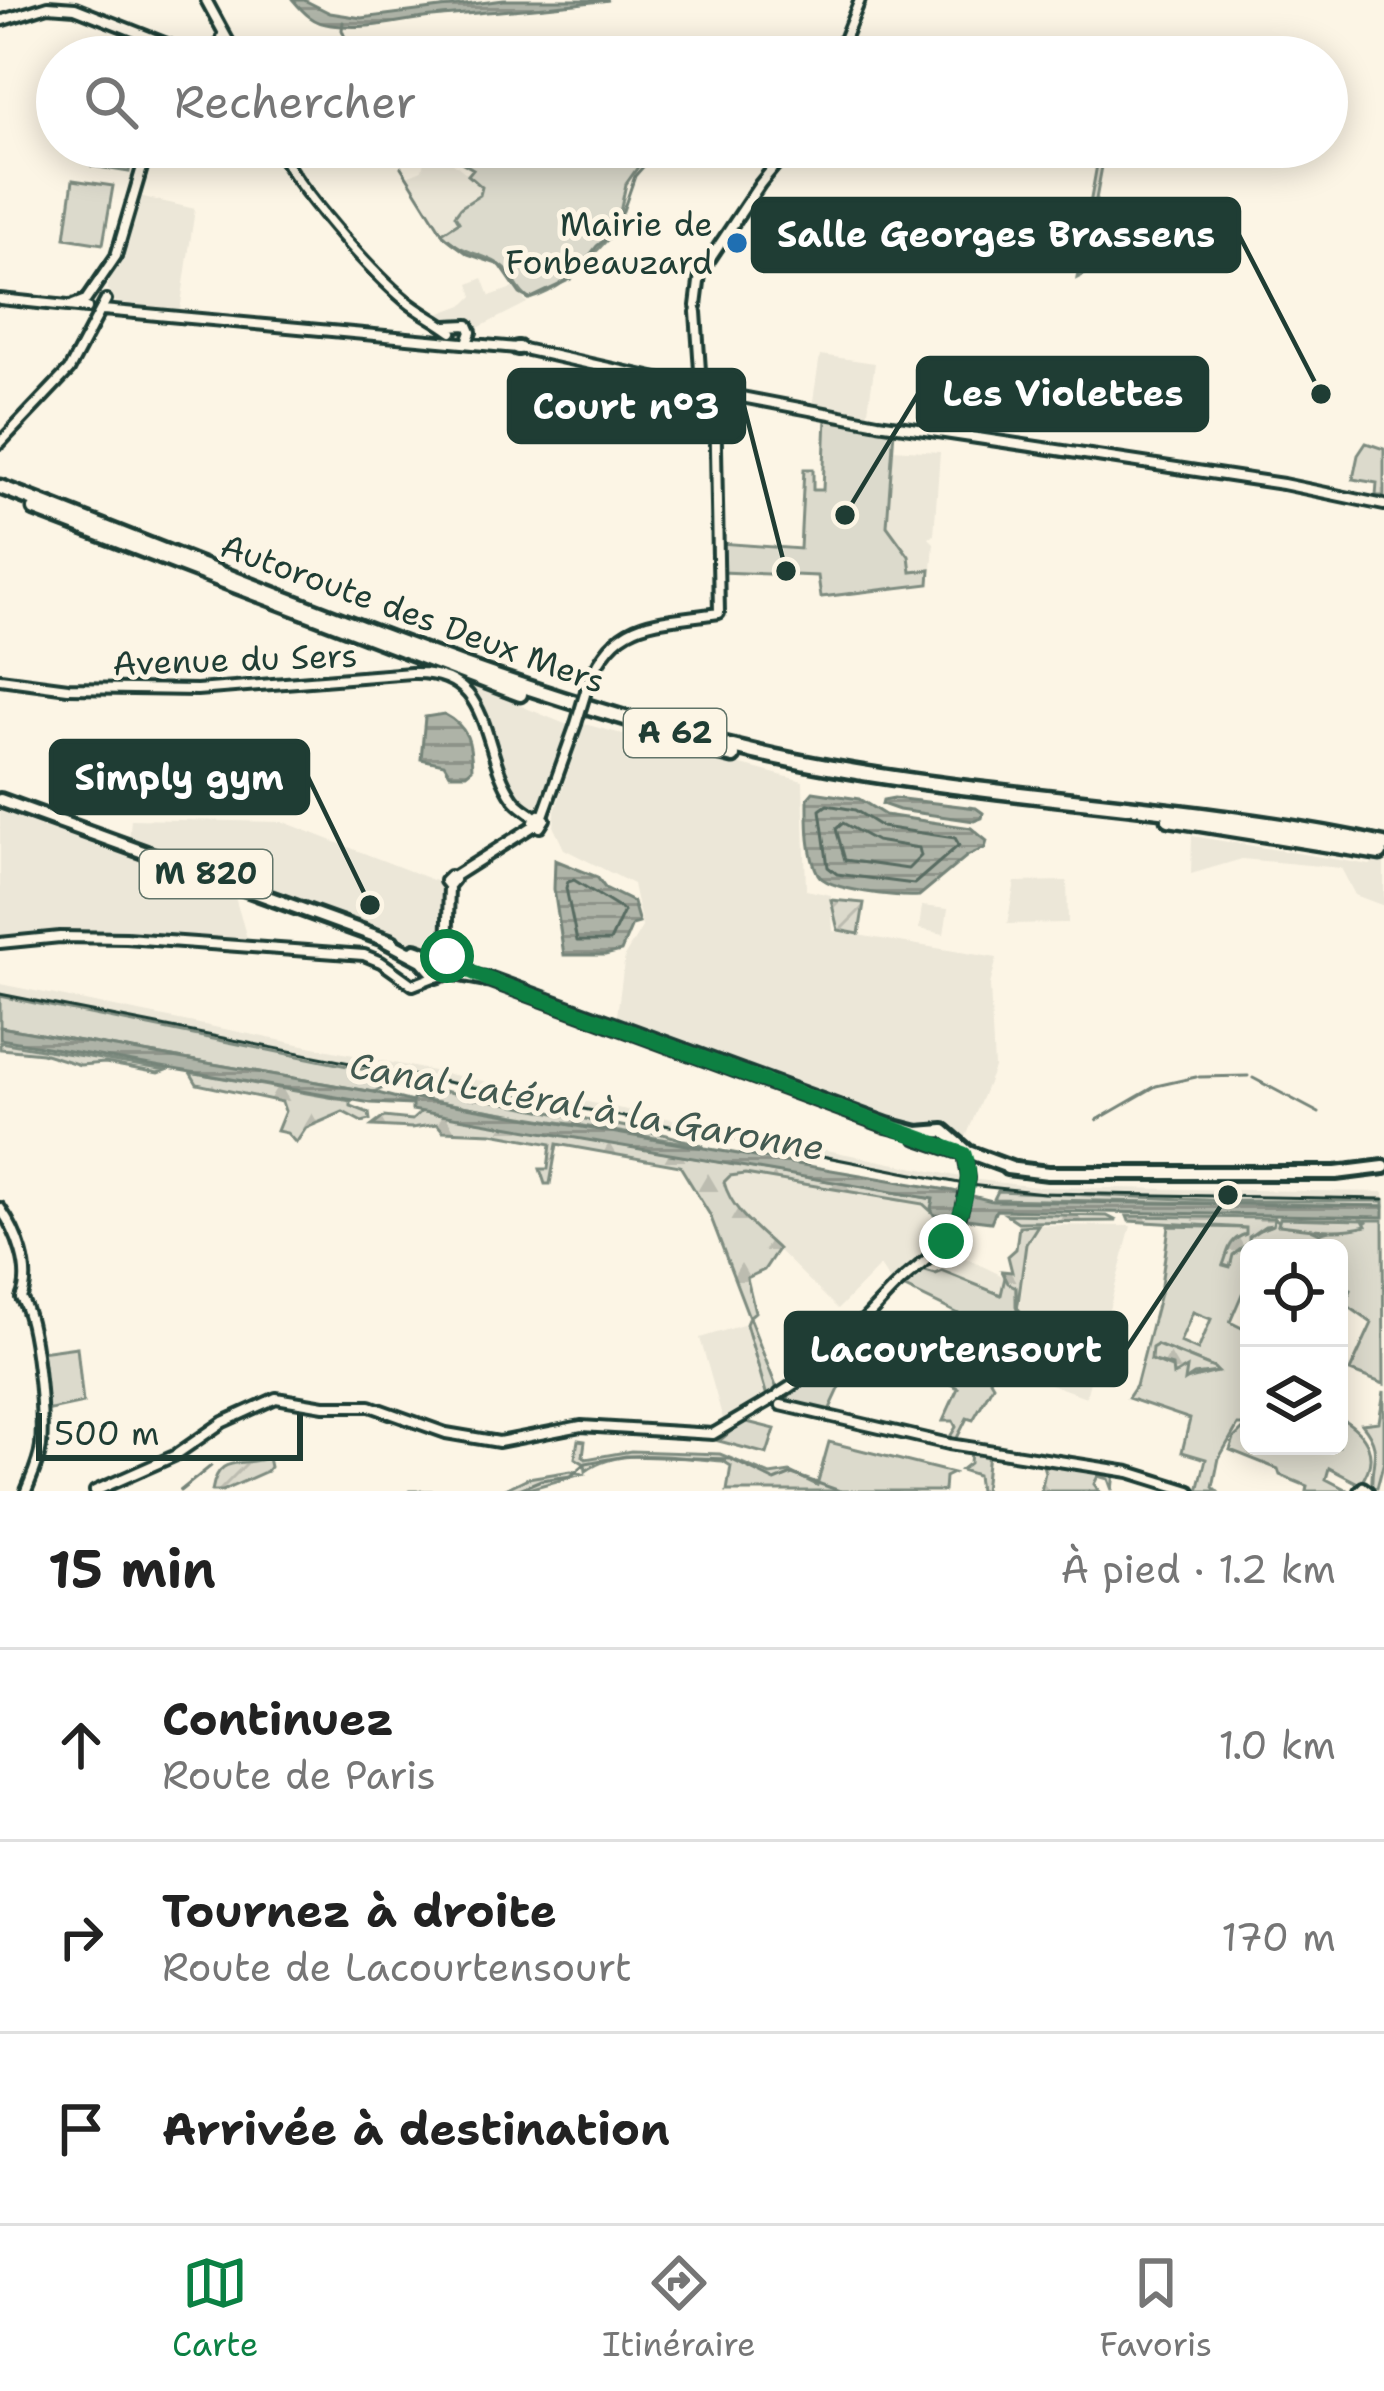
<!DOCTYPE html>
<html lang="fr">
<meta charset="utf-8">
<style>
body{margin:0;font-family:"Shantell Sans",sans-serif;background:#f6f6f6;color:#222}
.controls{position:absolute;right:36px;bottom:36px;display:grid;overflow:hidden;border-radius:18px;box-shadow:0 6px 30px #0003}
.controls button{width:108px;height:108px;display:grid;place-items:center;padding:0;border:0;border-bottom:3px solid #e0e0e0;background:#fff;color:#222;font:60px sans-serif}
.scale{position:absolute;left:36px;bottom:30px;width:267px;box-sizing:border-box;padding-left:12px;border:6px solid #1f3d34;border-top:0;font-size:33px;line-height:42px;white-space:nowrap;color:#1f3d34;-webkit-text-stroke:9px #fcf5e5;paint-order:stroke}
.stop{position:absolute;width:36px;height:36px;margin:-27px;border:9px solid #0b8043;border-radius:50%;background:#fff}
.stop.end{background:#0b8043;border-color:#fff;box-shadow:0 3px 12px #0008}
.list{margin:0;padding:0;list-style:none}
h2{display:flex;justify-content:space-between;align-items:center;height:156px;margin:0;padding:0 48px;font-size:51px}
h2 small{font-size:39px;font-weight:400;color:#767676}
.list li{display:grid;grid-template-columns:78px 1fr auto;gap:36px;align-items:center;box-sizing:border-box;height:192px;padding:0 48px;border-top:3px solid #e0e0e0}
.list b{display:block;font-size:45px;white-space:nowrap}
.list p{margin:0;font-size:39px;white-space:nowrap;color:#767676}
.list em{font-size:39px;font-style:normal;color:#767676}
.icon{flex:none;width:66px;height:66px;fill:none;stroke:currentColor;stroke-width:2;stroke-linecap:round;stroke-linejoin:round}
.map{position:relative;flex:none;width:1384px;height:1491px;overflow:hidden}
.search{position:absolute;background:#fff;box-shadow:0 6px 30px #0003;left:36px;right:36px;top:36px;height:132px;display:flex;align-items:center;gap:30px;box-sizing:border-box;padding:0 42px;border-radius:66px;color:#767676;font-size:45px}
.sheet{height:732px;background:#fff}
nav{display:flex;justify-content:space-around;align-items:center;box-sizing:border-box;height:168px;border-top:3px solid #e0e0e0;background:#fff;font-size:33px;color:#767676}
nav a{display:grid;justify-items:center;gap:6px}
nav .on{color:#0b8043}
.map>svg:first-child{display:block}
</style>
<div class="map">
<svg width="1384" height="1491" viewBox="0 0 1384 1491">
<defs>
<pattern id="forest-firs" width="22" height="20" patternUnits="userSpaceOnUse" patternTransform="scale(3)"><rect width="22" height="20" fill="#dcdacc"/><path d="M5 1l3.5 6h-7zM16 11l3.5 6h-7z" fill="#bcbcb0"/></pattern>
<pattern id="park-tufts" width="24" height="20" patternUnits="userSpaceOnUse" patternTransform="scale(3)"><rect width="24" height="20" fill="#dcdacc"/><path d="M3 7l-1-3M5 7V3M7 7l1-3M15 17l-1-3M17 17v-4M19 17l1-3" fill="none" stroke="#bcbcb0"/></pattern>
<pattern id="garden-furrows" width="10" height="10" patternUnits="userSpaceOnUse" patternTransform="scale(3)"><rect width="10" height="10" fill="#dcdacc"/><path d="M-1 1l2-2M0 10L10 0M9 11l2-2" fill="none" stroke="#bcbcb0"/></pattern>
<pattern id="water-rules" width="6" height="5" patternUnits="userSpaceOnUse" patternTransform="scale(3)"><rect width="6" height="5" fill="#aeb3a7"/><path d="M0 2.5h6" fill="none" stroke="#8d9389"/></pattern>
</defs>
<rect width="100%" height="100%" fill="#fcf5e5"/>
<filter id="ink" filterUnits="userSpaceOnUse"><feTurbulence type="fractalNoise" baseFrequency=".00833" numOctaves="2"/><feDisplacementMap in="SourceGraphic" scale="24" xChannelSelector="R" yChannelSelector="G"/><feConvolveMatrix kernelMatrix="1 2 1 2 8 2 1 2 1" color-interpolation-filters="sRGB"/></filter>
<g filter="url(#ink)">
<path fill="#ece7d8" d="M438,156L451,161L482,186L480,195L462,209L460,222L443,232L407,176L422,170L424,162Z
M139,196L195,209L180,311L115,302L107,288L126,244Z
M483,278L490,296L515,287L527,303L478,328L464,319L447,323L433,316L465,304L473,296L469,284Z
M820,355L875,363L867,417L812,407Z
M892,449L940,452L934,535L929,538L934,543L932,570L911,573L909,556L887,526Z
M465,683L570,726L546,803L531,806L512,788L489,721Z
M584,724L803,781L806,890L831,895L833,931L997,958L990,985L994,1068L962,1147L616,1023L625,955L642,927L633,884L564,849L554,828L555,811Z
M0,804L232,887L249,945L202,939L35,935L0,940Z
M131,819L284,822L438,882L447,893L444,942L438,949L420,950L129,842Z
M1192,836L1370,865L1376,860L1384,861V906L1355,895L1341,868L1242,859L1191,874Z
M1067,881L1068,923L1007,924L1015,882Z
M922,906L948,909L944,934L919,929Z
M0,984L966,1178L965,1186L0,996Z
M744,1174L923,1204L933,1214L957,1219L942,1244L893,1286L880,1266L838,1309L737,1209L724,1182L730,1176Z
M970,1179L1038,1187L1384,1192V1201L1030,1194L968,1187Z
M1039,1225L1131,1226L1086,1397L1042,1381L1054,1336L1018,1322L1027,1244Z
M945,1248L1005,1277L1002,1296L938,1269L934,1260Z
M746,1324L768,1400L725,1426L700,1338Z"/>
<path fill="#dcdacc" stroke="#7e8c80" stroke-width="3" fill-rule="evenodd" d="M96,147H133L129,172L92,166Z
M460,147H644L649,151L626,184L616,231C589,257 567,289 529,299C516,291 515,277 504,268C483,251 464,257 442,233L459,222L455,215L461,207L480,195L482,187L468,175L473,169L453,157Z
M1098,159L1103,161L1084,265L1088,266L1087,273L1077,278Z
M73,180L113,186L103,244L65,238Z
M826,417L894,430L887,526L909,556L911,572L930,570L929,584L821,597L818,576L721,572L720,543L800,549L804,469H813V490H823Z
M0,996L407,1078L374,1092L0,1027Z
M998,1191L1231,1201H1384V1206L994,1199Z
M1274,1218L1287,1226H1304L1320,1233C1336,1225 1351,1231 1366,1222L1363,1220H1383L1384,1384L1350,1371L1372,1323L1345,1304L1351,1290L1339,1284V1248H1249V1296L1242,1294L1230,1322L1246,1330L1249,1324V1446H1339V1417C1367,1433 1381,1456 1360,1484L1329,1468L1326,1479L1349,1491H1306L1307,1486L1280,1475L1278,1469L1230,1450L1234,1438L1247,1425H1238L1219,1458L1213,1487L1217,1491H1198L1206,1459L1182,1452L1190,1419L1128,1398L1136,1386L1160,1293L1169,1226L1246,1228L1249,1231L1233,1255L1254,1232L1273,1225ZM1193,1312L1211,1319L1198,1350L1180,1342ZM1157,1345L1214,1368L1217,1372L1186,1380L1187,1368L1179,1371L1151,1360Z
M922,1270L935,1274L942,1271L1001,1295L1005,1277L1016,1287V1306L1020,1311L1005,1356L1000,1355L993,1367L990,1380L993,1385L973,1420L967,1418L955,1442L948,1440L956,1427L953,1421H943L958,1388L945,1381L967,1333L996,1346L1002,1335L901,1286Z
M749,1317L777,1389L768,1400L746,1324Z
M77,1347L83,1403L46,1411L40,1352Z
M815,1371L841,1385L828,1413L788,1400L791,1390Z
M1384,1391V1461L1377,1488L1372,1487C1370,1460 1384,1451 1362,1424L1379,1422Z
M743,1421L775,1429L767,1454L719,1441Z
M578,1440L585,1441L583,1456L586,1459L631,1451L720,1454L770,1475L790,1472L817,1485L829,1442L953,1473L945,1477L944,1491H727L731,1466L723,1461C684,1459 620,1445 586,1471L585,1464L575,1458Z
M571,1471L582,1474L521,1491H501L528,1478Z"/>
<path fill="url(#forest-firs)" stroke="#7e8c80" stroke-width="3" d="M0,1042L166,1070L158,1073L105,1063L80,1065L42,1053L0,1049Z
M190,1072L351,1101V1106L369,1113L370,1120L362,1122L343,1112L306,1128L296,1143L287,1133L277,1131L285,1111L282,1102L197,1084Z
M418,1086L667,1135L704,1146L414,1098Z
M422,1111L934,1199L932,1212L923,1204L745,1174L730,1176L724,1182C731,1210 758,1230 778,1249L764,1270L747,1278L755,1312L749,1317L710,1215L680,1166L557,1144L550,1184H545L540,1169H548L551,1144L492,1133L443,1131L437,1124L412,1128L372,1126L384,1117L412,1120Z
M1006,1214L1107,1216L1117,1221L1018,1222Z
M1127,1216L1265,1218H1274L1273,1225L1265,1226L1249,1237V1243L1233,1255L1230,1267L1223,1265C1229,1250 1228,1240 1246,1234V1228L1129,1221Z
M1280,1218L1363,1220L1366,1226C1336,1234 1309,1228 1278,1225Z
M1038,1225L1026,1244L1017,1311L1016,1287L1008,1283L1002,1271L1012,1272L1008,1256L1016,1249L1019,1226Z
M1157,1345L1214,1368L1218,1372L1194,1375L1185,1381L1187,1368L1173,1376L1172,1366L1151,1360L1152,1348Z
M971,1450L988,1453L984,1491H979L977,1475L961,1470L970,1463Z
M1042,1462L1114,1473L1112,1490L1108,1479L1098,1476L1094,1484L1099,1491H1041L1045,1472Z"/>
<path fill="url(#park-tufts)" stroke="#7e8c80" stroke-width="3" d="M1366,443L1384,449V496H1376L1377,483L1353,479L1358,455Z"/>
<path fill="url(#garden-furrows)" stroke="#7e8c80" stroke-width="3" d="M831,900L864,903L859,934L838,930Z
M268,1458L270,1467L267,1471L222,1491H212C218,1454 238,1467 268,1458Z"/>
<path fill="url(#water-rules)" stroke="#758479" stroke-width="3" d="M293,0H304L330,13L362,18L504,0H609C550,8 492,11 432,17C395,21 369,30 331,25C313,23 304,13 293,0Z
M444,714C469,727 471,743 472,769L466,774H450L444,764L421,759L425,717Z
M813,792L859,799L885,815L971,828L987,841L985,848L967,856L919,896C900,897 827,891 818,874C807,853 808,821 808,798Z
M894,798L976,808L983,813L982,818L974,821L899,810L882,804L883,800Z
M555,860L597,877L605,888L633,902L639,923L632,925L621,951L605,955H564L554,889Z
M0,1027L374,1092L412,1102L414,1098L953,1191L992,1201L1384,1206V1217L996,1210L991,1222L934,1215L931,1208L933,1199L412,1110V1105L371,1103L0,1039Z"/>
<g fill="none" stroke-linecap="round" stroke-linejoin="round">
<path stroke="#586c62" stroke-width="3" d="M827,805L855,810L882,827L955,838L959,845L914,884L837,874L828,867L820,810Z
M843,823L876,841L919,848L921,856L908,869L845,860L836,829Z
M574,880L624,911L610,941H577L566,888L568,882Z"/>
<path stroke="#758479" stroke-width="3" d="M343,22L342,30L353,57
M392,147L398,161
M401,167L444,236L468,254L500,265L520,294L529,299L571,279L597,246L616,231L635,176L656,152
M1199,1077L1248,1076
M1253,1078L1319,1113
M1097,1120L1156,1086L1196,1077
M180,1491L211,1466
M409,1491H432
M515,1491L541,1480L571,1476L586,1463L626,1456L730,1459L775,1481L792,1474L840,1491"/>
<defs>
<path id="secondary" d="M206,0L231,46
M0,21L48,6L75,8L200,57
M217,57L223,34
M235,57V56
M837,57L860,0
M277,147C298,189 368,269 405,300C420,313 437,320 452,332
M0,299L87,308
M73,305L86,300L116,256L148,147
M696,306L700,274L760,184L790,147
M103,310L517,348
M696,312L701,385
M447,326L468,325L471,332L468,340
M519,348L676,383L692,380
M701,385L731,395L878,423L1283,484L1384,505
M0,443L69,370L106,300
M0,679L68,688L197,690L411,673C496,670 479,750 513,798C518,806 528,811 535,817
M586,691C612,616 652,623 719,613L715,394
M539,815L545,819L540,827L534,822Z
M543,816L576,724
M450,876L454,880L449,886L445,881Z
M453,877L535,825
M0,943L60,937L126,938L364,955L381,962L413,985L436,976
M447,954L449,886
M964,1154L968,1178
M0,1208C17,1232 33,1272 21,1298C36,1320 44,1414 41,1446C39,1462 32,1476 26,1491
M779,1394C823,1367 856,1328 891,1291C918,1263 955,1246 963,1205
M781,1405L949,1444L1129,1472L1190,1491
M95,1491L174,1456L223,1422L276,1398L324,1406H370L446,1433L499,1442L581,1426L713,1434L774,1398
M1359,1491L1363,1487L1368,1491"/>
<path id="primary" d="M517,348H519
M0,800L392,942
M386,941L422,960L436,976L449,972L491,980L887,1125L918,1133L944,1131L968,1152L1011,1168
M415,950L429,955L443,953L452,963L466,969
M918,1137L956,1150
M1007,1168L1048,1173H1336L1384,1167"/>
<path id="highway" d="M0,487C247,581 497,693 754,752C962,800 1176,800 1384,845
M35,509L520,694
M666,739L733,756
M1169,819L1380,853"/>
</defs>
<use href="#secondary" stroke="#1f3d34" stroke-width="16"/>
<use href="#primary" stroke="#1f3d34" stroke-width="20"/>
<use href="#highway" stroke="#1f3d34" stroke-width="21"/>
<use href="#secondary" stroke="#fcf5e5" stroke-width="8"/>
<use href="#primary" stroke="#fcf5e5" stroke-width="10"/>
<use href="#highway" stroke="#fcf5e5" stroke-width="12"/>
<path stroke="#1f3d34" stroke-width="3" d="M0,994L969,1185L1044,1193L1384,1199"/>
<defs>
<path id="secondary-bridge" d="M576,724L586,691
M963,1205L968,1178"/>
</defs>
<use href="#secondary-bridge" stroke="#1f3d34" stroke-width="16" stroke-linecap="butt"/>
<use href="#secondary-bridge" stroke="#fcf5e5" stroke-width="8"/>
</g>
</g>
<g fill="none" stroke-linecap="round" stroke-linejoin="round" filter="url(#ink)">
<path stroke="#0b8043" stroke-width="15" d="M447,956L452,963L487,979L964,1154C974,1183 962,1216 946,1241"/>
</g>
<circle fill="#1f6fb2" stroke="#fcf5e5" stroke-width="4.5" cx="737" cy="243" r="12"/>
<g text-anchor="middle" stroke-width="10" stroke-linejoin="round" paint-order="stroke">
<g fill="#fcf5e5" stroke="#617469" stroke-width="3">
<rect x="624" y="709" width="102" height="48" rx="9"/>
<rect x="140" y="850" width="132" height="48" rx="9"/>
</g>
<g font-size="30" font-weight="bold" fill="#1f3d34">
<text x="675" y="743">A 62</text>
<text x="206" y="884">M 820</text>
</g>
<g font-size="33" fill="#1f3d34" stroke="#fcf5e5" text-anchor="end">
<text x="713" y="236">Mairie de<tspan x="713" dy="38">Fonbeauzard</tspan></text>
</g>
<g font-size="33" fill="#1f3d34" stroke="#fcf5e5">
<text transform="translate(413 613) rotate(20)" y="12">Autoroute des Deux Mers</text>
<text transform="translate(235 659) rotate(-2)" y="12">Avenue du Sers</text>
</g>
<g font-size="36" font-style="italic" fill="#435a51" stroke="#fcf5e5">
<text transform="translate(587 1106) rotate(10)" y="13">Canal Latéral à la Garonne</text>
</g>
</g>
<path fill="none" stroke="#1f3d34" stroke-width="4.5" d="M1321 394L1239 235M845 515L918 394M786 571L744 406M370 905L308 777M1228 1195L1126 1349"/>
<g fill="#1f3d34" stroke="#fcf5e5" stroke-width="4.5">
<circle cx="1321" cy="394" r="12"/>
<circle cx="845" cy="515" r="12"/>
<circle cx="786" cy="571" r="12"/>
<circle cx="370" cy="905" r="12"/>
<circle cx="1228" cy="1195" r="12"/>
</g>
<g fill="#1f3d34" stroke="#1f3d34" stroke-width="4.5">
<rect x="753" y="199" width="486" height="72" rx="12"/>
<rect x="918" y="358" width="289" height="72" rx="12"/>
<rect x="509" y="370" width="235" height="72" rx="12"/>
<rect x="51" y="741" width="257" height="72" rx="12"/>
<rect x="786" y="1313" width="340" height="72" rx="12"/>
</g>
<g font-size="36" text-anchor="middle" font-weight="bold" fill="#fff">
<text x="996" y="247">Salle Georges Brassens</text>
<text x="1063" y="406">Les Violettes</text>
<text x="626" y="419">Court n°3</text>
<text x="179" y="790">Simply gym</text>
<text x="956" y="1362">Lacourtensourt</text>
</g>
</svg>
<div class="controls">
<button><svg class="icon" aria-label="locate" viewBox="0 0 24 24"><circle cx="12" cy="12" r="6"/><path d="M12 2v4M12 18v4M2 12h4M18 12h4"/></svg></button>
<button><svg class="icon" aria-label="layers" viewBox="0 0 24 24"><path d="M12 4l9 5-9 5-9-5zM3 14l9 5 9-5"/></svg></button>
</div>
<div class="scale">500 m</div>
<div class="stop" style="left:447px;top:956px"></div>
<div class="stop end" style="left:946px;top:1241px"></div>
<div class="search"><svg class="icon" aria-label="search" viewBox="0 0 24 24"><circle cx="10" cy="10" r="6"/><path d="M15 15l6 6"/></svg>Rechercher</div>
</div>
<section class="sheet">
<h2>15 min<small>À pied · 1.2 km</small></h2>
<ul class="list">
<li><svg class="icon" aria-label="ahead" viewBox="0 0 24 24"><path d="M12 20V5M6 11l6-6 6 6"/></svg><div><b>Continuez</b><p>Route de Paris</p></div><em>1.0 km</em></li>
<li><svg class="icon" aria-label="right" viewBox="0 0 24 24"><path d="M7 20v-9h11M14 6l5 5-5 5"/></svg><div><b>Tournez à droite</b><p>Route de Lacourtensourt</p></div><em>170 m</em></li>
<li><svg class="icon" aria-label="arrive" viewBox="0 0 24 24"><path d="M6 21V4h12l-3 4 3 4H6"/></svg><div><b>Arrivée à destination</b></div></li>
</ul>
</section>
<nav>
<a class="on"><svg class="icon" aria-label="map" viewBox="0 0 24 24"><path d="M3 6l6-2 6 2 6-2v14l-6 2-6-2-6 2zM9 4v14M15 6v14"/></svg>Carte</a>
<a><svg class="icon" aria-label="directions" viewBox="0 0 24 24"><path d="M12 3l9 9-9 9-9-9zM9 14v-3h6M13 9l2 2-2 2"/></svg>Itinéraire</a>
<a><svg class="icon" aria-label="saved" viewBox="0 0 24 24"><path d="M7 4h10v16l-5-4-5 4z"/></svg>Favoris</a>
</nav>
